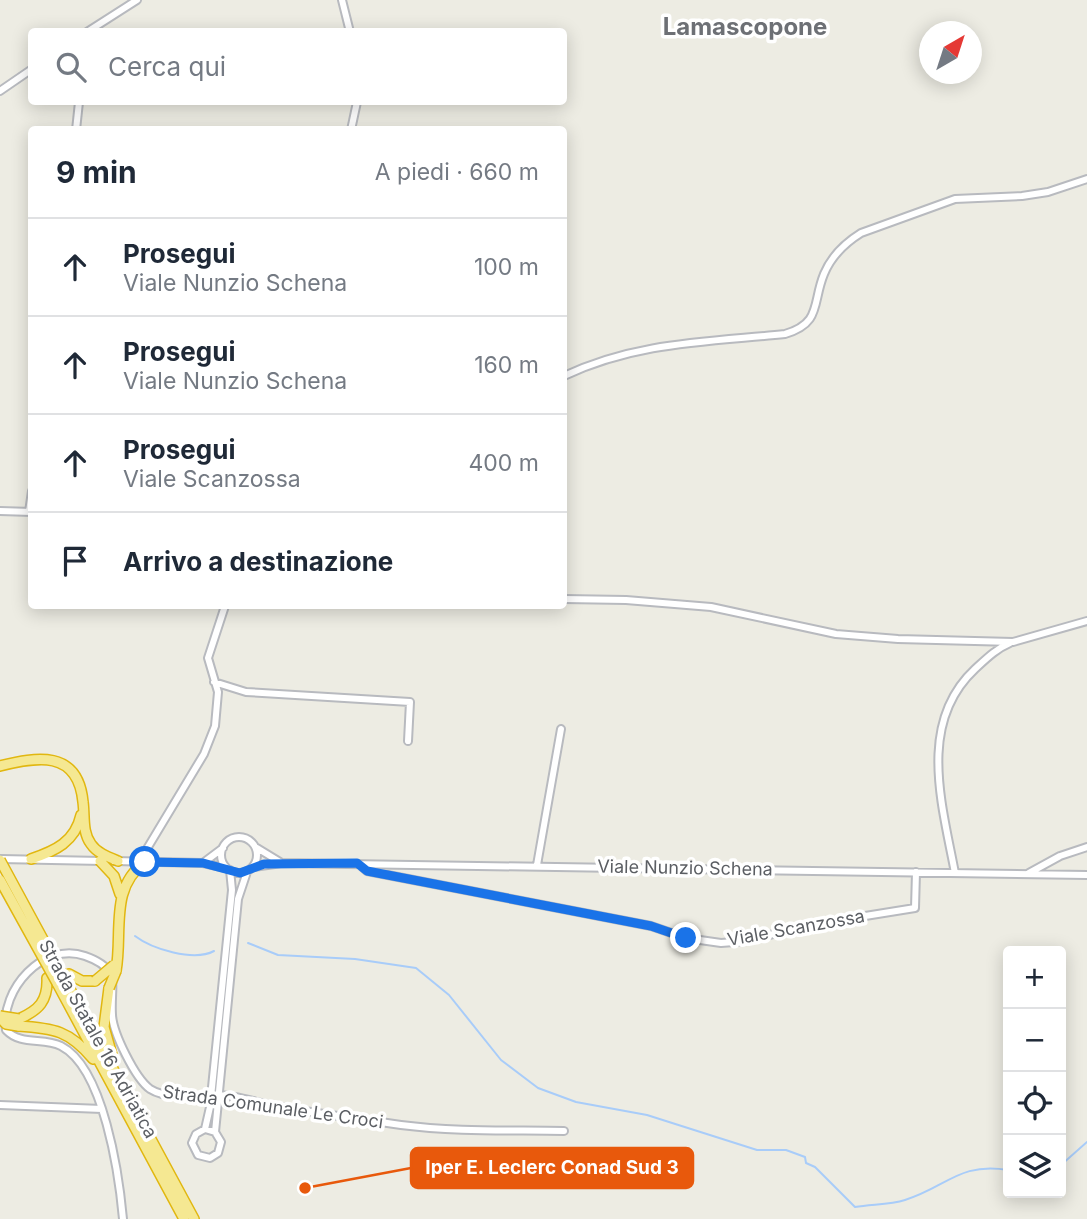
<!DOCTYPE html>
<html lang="it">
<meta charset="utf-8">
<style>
body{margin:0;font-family:Inter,sans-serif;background:#f6f6f7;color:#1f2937}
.controls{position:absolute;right:21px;bottom:21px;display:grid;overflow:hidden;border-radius:7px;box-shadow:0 4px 18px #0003}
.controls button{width:63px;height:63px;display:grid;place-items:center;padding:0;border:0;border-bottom:2px solid #e0e1e3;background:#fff;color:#1f2937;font:35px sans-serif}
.compass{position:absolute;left:919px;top:21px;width:63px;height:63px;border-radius:50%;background:#fff;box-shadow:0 4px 18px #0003;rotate:39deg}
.stop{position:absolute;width:21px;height:21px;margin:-16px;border:5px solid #1a73e8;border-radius:50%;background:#fff}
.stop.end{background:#1a73e8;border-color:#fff;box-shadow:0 2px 7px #0008}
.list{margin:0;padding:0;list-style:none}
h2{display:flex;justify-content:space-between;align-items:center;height:91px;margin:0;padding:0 28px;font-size:30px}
h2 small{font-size:23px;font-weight:400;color:#747a83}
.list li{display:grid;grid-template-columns:46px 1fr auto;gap:21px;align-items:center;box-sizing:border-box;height:98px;padding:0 28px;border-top:2px solid #e0e1e3}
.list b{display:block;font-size:26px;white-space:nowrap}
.list p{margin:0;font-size:23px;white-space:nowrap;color:#747a83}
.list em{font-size:23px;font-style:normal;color:#747a83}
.icon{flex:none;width:38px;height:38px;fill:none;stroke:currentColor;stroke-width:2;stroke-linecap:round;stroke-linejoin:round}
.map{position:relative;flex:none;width:1087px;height:1219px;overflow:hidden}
.search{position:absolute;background:#fff;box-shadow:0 4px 18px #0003;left:28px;top:28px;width:539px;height:77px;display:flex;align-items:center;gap:18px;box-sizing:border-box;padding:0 24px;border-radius:7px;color:#747a83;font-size:26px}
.panel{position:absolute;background:#fff;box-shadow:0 4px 18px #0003;left:28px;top:126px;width:539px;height:483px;border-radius:7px}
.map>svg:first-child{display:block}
</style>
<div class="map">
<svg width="1087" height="1219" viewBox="0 0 1087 1219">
<rect width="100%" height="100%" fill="#edece3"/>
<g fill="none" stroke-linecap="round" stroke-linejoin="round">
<path stroke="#a8ccf9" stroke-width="2" d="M135,936C152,949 194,962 214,951
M248,943L278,955L355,959L416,968L449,995L501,1060L538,1088L576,1102L647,1115L757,1150H786L805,1157L806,1163L815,1167L855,1207C871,1204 889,1205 905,1200C947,1187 959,1162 1008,1170
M1061,1165L1087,1142"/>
<defs>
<path id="minor" d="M342,0L350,32
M87,32L137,0
M0,91L32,69
M76,130L79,102
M351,130L357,102
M564,376C636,342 706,342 785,334C822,323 812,303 824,274C831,257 845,243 861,233L955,199L1022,196L1048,192L1087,179
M0,511L32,512
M29,512L32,491
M564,599L626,600L711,607L836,634L898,639L1013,642L1087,621
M214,682L246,692L410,702L408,741
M221 855a18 18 0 1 1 36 0a18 18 0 1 1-36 0Z
M257,848L280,862
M0,859L103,861
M114,861L203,863L226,868
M139,862L204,754L215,726L218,692L208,658L225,606
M203,863L223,848
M359,864L367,871L651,926L686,938L721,943L747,941L803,926L915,908L916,872
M537,865L561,729
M253,867L282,863L1087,875
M955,873C942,804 917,723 975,669C987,658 996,649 1010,643
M1029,873L1060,856L1087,847
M0,1105L102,1109
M205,1129L215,1132L221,1142L218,1153L210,1158L198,1155L192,1143L196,1134L205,1129L210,1107L232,890L230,870
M215,1132L238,899L247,872
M123,1219C119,1175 104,1068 61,1046C43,1037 21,1046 6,1030C0,990 43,941 85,956C122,969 110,984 112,1015C113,1033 135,1078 150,1089C167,1100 199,1096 218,1095C237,1095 260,1104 280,1107C320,1114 360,1119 401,1125C455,1132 510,1130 564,1131"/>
<path id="highway" d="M0,766C36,757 78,749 83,802C85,816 82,832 91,844C97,853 108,857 118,861
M31,859C55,851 75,842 81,815
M100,861L114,876L120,894
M116,971C123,932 109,888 145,862
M69,974L82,981H95
M65,980L194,1219
M57,983L184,1219
M109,988L104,1027L112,1055
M19,1019C39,1010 48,1001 47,978
M18,1026C54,1028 70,1031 93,1059"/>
</defs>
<use href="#minor" stroke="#b8babf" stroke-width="10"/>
<use href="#highway" stroke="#e1b710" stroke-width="12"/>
<use href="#minor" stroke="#fff" stroke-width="6"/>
<use href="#highway" stroke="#f5e892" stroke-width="9"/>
<defs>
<path id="highway-bridge" d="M0,860L65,980
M0,880L57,983
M95,981L114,965
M109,988L116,971
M0,1016L19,1019
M0,1018L6,1024L18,1026"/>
</defs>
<use href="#highway-bridge" stroke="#e1b710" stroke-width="12" stroke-linecap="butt"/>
<use href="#highway-bridge" stroke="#f5e892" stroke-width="9"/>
</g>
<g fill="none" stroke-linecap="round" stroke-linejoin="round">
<path stroke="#1a73e8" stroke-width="9" d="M145,862L203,863L240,873L264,864L357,863L367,871L651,926L686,938"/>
</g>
<g text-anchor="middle" stroke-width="7" stroke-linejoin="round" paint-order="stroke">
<g font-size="18" fill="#5b5e63" stroke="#fff">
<text transform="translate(685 868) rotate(1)" y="6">Viale Nunzio Schena</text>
<text transform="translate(796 928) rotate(-10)" y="6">Viale Scanzossa</text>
<text transform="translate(98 1039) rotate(61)" y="6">Strada Statale 16 Adriatica</text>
<text transform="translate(273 1107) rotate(8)" y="6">Strada Comunale Le Croci</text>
</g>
<g font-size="24" font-weight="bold" fill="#6d7075" stroke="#fff">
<text x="745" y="35">Lamascopone</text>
</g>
</g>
<path fill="none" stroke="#e8590c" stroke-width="2.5" d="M305 1188L411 1168"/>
<circle fill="#e8590c" stroke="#fff" stroke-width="2.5" cx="305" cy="1188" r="7"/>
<rect fill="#e8590c" stroke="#e8590c" stroke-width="2.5" x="411" y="1148" width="282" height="40" rx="7"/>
<g font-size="19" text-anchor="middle" font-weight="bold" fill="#fff">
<text x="552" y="1174">Iper E. Leclerc Conad Sud 3</text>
</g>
</svg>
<div class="controls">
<button>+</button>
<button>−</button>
<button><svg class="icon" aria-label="locate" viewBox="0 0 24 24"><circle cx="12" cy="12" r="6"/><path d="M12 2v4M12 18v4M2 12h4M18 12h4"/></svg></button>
<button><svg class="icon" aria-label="layers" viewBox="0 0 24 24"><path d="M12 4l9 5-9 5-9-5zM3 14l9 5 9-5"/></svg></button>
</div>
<svg class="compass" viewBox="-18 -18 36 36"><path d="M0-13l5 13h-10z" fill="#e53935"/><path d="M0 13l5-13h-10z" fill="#747a83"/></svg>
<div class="stop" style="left:145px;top:862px"></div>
<div class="stop end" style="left:686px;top:938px"></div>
<div class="search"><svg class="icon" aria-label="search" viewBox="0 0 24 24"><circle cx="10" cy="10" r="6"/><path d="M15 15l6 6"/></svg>Cerca qui</div>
<section class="panel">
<h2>9 min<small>A piedi · 660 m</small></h2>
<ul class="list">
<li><svg class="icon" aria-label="ahead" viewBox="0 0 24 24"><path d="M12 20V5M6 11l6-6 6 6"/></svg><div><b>Prosegui</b><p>Viale Nunzio Schena</p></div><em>100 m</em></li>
<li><svg class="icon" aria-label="ahead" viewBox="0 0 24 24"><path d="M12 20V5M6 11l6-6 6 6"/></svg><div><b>Prosegui</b><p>Viale Nunzio Schena</p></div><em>160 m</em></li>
<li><svg class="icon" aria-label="ahead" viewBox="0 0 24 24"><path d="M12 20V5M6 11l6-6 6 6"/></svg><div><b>Prosegui</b><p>Viale Scanzossa</p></div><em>400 m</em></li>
<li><svg class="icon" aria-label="arrive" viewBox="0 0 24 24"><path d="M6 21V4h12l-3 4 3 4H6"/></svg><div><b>Arrivo a destinazione</b></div></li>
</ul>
</section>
</div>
